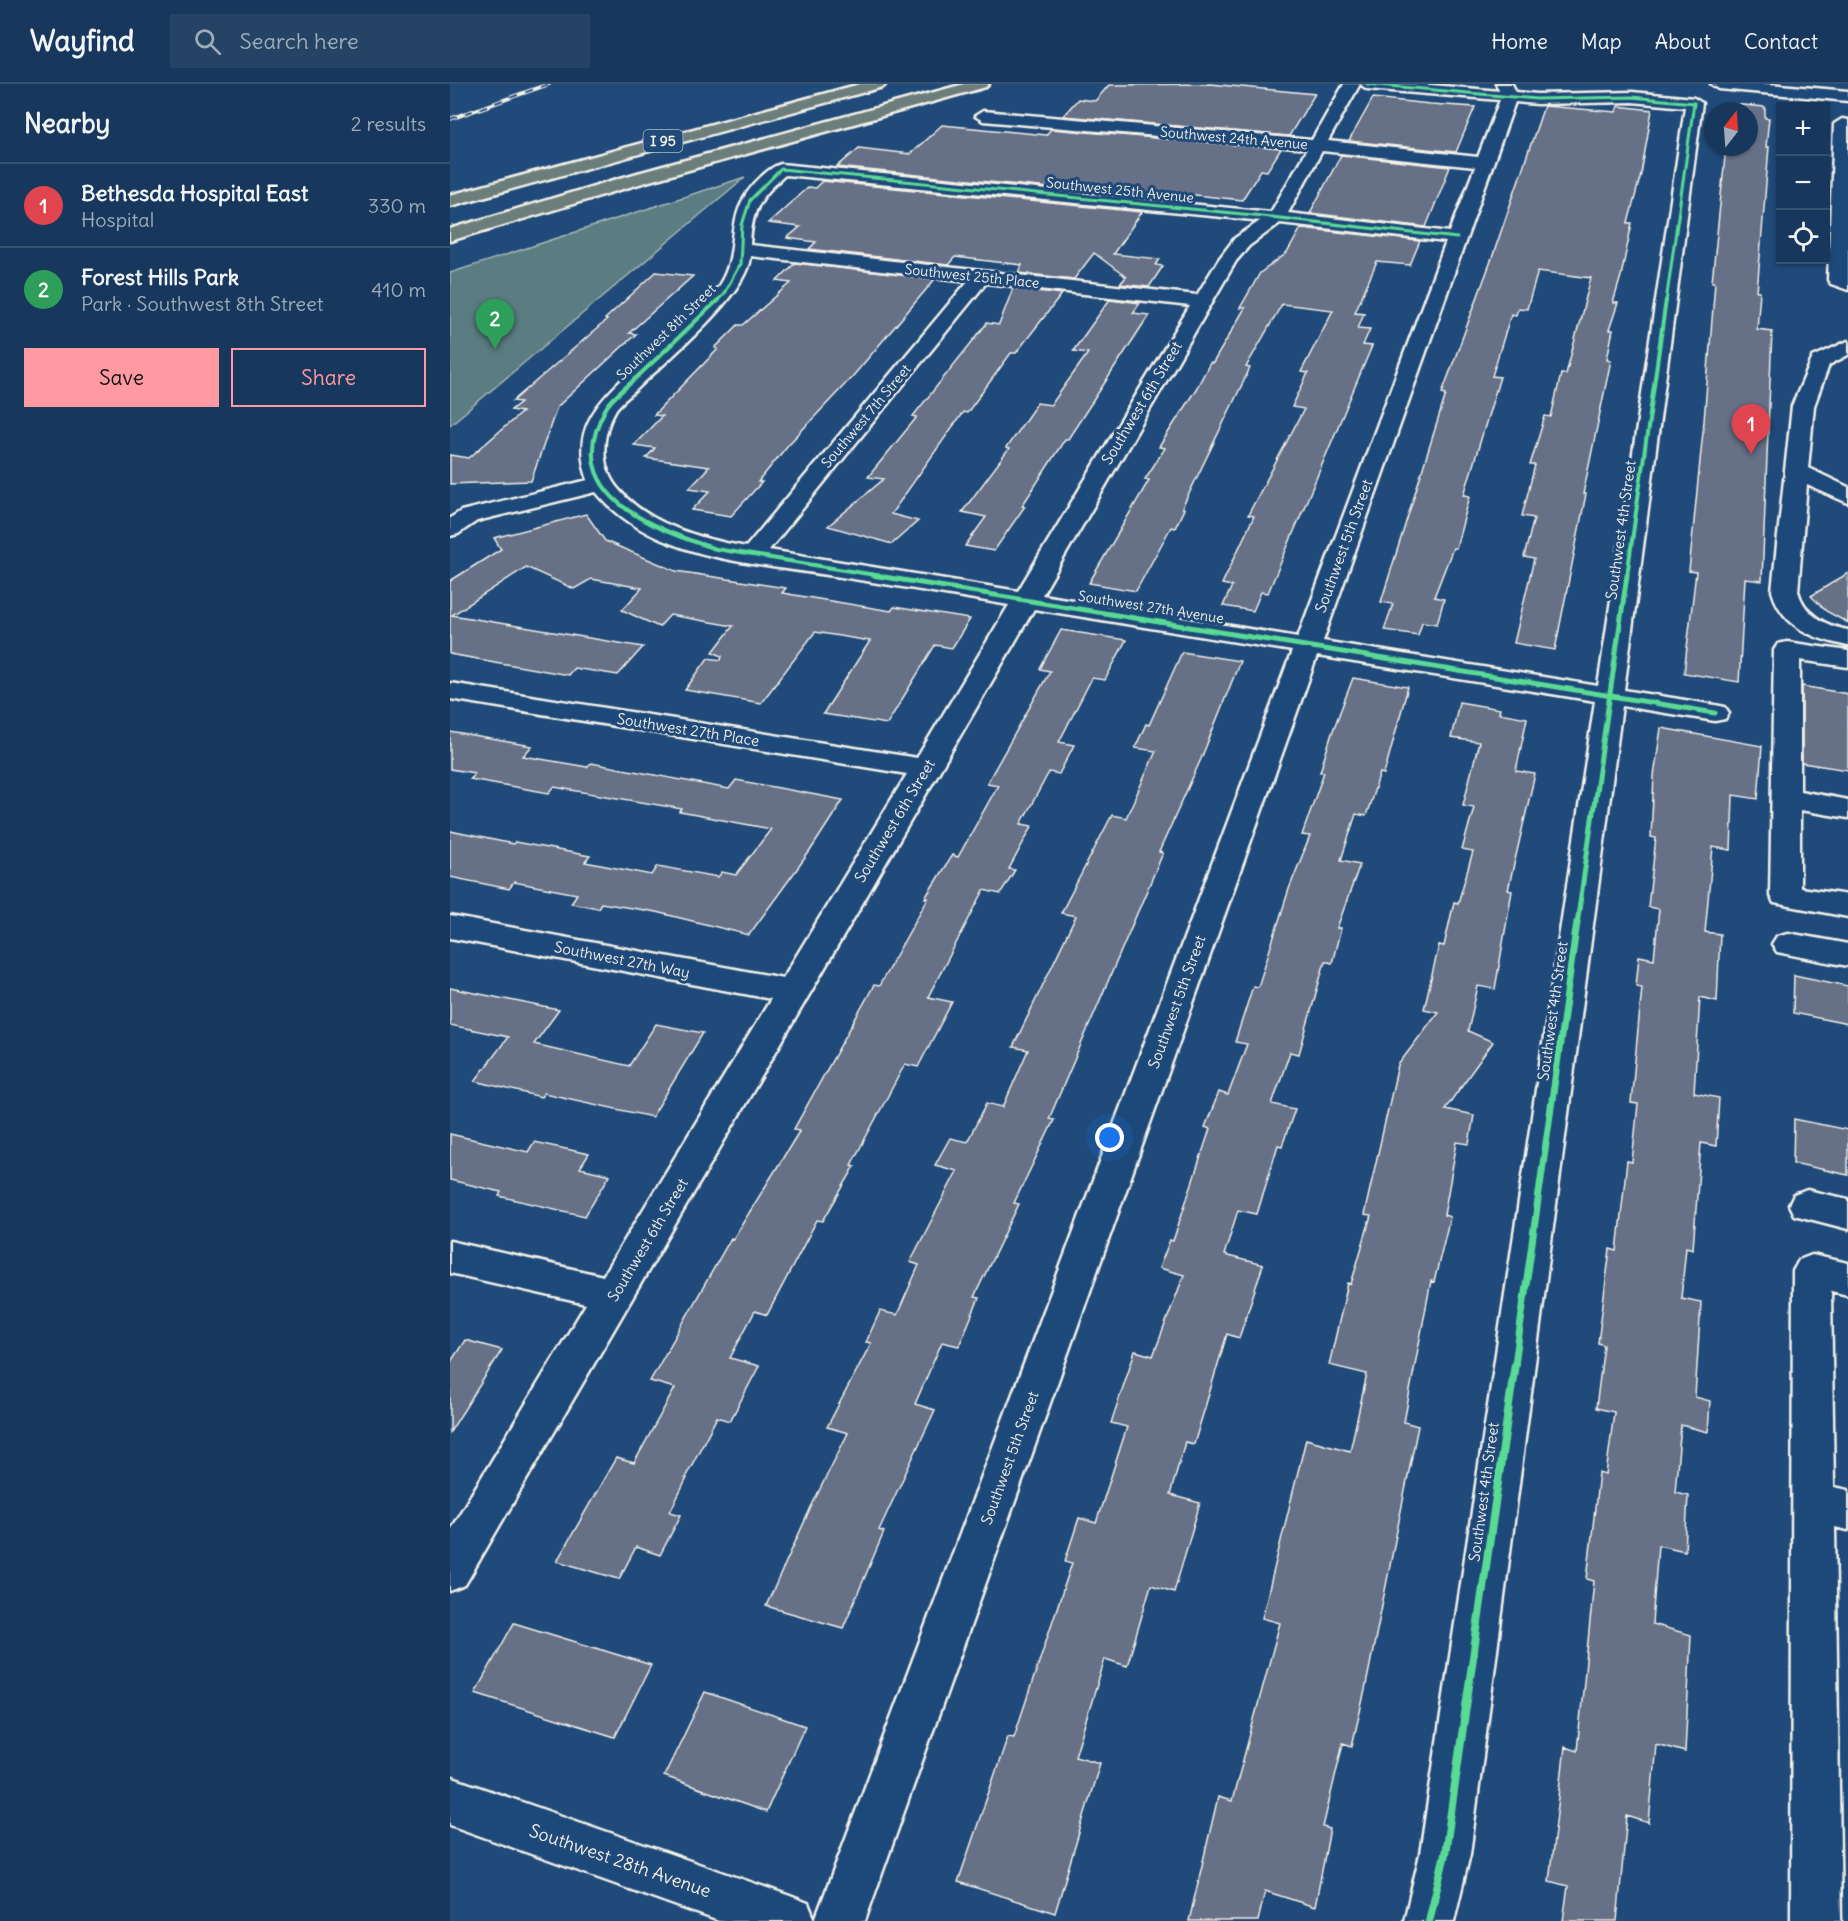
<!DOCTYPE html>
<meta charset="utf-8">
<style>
body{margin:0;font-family:Delius,sans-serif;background:#244365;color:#f1f3f6}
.controls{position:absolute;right:18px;top:18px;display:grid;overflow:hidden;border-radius:0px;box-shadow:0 2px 4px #0004}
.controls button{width:54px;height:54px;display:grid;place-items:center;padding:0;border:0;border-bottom:2px solid #365272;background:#17385c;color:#f1f3f6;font:30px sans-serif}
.compass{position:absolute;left:1254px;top:18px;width:54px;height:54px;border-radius:50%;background:#17385c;box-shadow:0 2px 4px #0004;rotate:17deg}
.you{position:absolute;left:660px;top:1054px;width:21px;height:21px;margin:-15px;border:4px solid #fff;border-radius:50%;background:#1a73e8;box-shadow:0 0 0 9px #1a73e833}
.badge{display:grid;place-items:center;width:39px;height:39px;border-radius:50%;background:#ff9aa2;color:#fff;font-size:20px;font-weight:700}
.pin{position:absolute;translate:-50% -50px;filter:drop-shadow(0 2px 3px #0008)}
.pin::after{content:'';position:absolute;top:32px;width:21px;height:18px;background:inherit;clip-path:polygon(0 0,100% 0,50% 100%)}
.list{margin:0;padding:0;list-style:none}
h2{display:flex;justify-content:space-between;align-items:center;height:78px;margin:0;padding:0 24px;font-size:26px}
h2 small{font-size:20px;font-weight:400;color:#9eacbb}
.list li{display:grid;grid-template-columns:39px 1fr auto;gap:18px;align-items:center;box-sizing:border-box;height:84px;padding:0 24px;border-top:2px solid #365272}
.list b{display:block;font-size:22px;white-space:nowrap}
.list p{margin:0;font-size:20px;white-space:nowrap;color:#9eacbb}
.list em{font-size:20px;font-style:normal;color:#9eacbb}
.actions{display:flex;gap:12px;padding:18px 24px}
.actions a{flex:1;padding:14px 0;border:2px solid #ff9aa2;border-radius:0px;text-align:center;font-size:21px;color:#ff9aa2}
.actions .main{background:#ff9aa2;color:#111}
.icon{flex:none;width:33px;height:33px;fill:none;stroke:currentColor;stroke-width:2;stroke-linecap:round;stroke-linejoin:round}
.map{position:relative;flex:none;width:1398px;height:1837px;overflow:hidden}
header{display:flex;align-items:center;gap:36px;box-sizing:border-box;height:84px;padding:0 30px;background:#17385c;border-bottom:2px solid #365272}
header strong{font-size:28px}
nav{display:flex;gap:33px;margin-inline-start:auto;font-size:21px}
.search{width:420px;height:54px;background:#244365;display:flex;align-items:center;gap:15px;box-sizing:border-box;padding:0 21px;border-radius:0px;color:#9eacbb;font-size:22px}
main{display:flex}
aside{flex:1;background:#17385c}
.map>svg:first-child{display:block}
</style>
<header>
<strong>Wayfind</strong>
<div class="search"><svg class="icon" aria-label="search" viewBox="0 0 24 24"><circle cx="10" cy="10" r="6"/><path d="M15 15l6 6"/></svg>Search here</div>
<nav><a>Home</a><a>Map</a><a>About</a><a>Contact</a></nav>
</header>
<main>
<aside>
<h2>Nearby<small>2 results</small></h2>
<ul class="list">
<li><span class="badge" style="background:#e0444e">1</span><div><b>Bethesda Hospital East</b><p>Hospital</p></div><em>330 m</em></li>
<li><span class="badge" style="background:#2e9e5b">2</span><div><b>Forest Hills Park</b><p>Park · Southwest 8th Street</p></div><em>410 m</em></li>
</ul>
<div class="actions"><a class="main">Save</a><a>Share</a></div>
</aside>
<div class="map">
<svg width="1398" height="1837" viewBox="0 0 1398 1837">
<rect width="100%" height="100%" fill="#1f4a7a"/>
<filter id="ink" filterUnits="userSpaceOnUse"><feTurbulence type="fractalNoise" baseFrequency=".0167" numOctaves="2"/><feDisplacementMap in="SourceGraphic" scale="12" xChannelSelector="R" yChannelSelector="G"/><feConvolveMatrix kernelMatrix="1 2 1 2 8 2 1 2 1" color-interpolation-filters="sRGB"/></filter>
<g filter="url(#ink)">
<path fill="#5a7d82" stroke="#a7b7b5" stroke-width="1.5" d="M295,93L0,341V189Z"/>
<path fill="#666f87" stroke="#f4f1e8" stroke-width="1.5" d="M760,0L865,10L839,52L613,32L628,15L645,17L659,1Z
M923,14L980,20L1025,23L1006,68L899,57Z
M1282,20L1315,23V34H1319L1316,63H1319L1307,208H1310L1307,245L1322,247L1312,497L1295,495L1289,598L1234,589L1246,488L1239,487L1254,337L1265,198H1262L1276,63H1299V27H1281Z
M1094,22L1166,28L1168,22L1202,26L1191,90L1178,139H1182L1171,192L1163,219H1168L1159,246H1163L1157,275L1161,276L1133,410H1136L1105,566L1064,559L1084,475L1074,473L1084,434L1072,432L1085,381H1080L1095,332L1101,333L1111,290H1116L1141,194L1088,187L1077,225L1068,224L1066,231L1061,230L1042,292L1050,293L1014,411L1020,412L1006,464H1003L984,513L994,515L987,540L972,538L968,551L934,546L943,520L931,518L996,310L992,309L1042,174Z
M492,41L596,51L601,45L831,65L817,87L811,86L792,116L707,107L702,114L387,83L409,64L460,70Z
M891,71L1000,83L976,143L860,129Z
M372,97L692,128L663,170L710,175L706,181L713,182L699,203L670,200L676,193L644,169L624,195L569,189L572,181L505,173L498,181L359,165L366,158L337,154L350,143L318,139L358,103L365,104Z
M851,144L970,157L960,181L927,178L905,228L914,229L908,244L920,245L913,261L922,262L818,509L811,508L803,527L773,522L782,502L772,500L804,432L798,431L854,325L842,323L858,289L851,288L883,226L832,220L796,283L800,284L732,424L734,425L725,444L721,443L686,507L639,499L699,396L695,395L715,364L709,363L746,305L760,279H763L795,224H790L810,189L837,169Z
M345,179L485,195L403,292L338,361L308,398H312L281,432L242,426L260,407L239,404L259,383L196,374L205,364L184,361L212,332L204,331L268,265L265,264L288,241H293L341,199L327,197Z
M206,188L243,192L179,249L186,250L107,323L81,397L0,400V371L19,374L72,328L61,326L71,318L63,317L157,236L155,235Z
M563,204L612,210L566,269H561L517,329L513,328L441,430L468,437L442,460L378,442L434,395L418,393L467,333L463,332L537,239L549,241Z
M660,215L690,219L683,229L699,231L618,355H615L572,422H575L544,467L515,462L536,433L512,428L559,365L556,364L587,319L601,321L638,269L623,267Z
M136,430L155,457L226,487L336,504L332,509L441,527L444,523L520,535L502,564L485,561L437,640L373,630L420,557L365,548L311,619L235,606L258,574L271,576L272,572L263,568L283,542L220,531L209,543L172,526L192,504L141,495L124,505L76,483L2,531L193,563L168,591L124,584L118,591L0,570V497L51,465L44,454Z
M1398,489V539L1376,527L1361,512Z
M611,546L676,556L655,596L642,594L609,658L624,661L609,690L599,688L571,740L582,742L559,785L565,786L550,810L534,806L478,913L502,918L468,983L455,980L401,1081L405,1082L373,1137L367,1136L317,1231L305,1227L280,1274L309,1282L280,1337L267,1333L235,1394H237L220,1428L231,1431L210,1471L186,1463L169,1495L107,1477L166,1374L184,1379L225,1304L200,1297L281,1154L283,1155L350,1046L344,1045L424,901L429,902L478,814H475L502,771L508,773L548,701L537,699L600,587L590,585Z
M732,568L790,577L751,675L709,768L713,769L599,1035L604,1036L564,1119L569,1120L524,1213L529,1214L509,1262L492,1258L465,1320L485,1326L429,1446L434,1448L393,1544L316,1522L362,1421L398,1349L377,1343L421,1259L416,1258L430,1227L447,1231L469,1181L460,1178L507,1087L485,1081L500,1054L517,1058L537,1019L553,1023L578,966L563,963L626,832L611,829L662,731L676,734L706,667L685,664L696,640L699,641Z
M903,594L958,603L934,690L930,689L916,732L906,730L891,776L910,780L887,844H891L882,879L875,877L849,970L840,968L822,1020L845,1025L832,1062L828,1061L807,1130L788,1126L774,1171L813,1181L789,1254L777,1250L744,1360L735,1358L720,1411L750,1419L724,1508L701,1501L677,1582L655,1575L625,1672L650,1679L605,1829L508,1798L558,1652L564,1653L622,1479L615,1477L629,1434L646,1439L677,1343L661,1339L685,1267L703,1272L734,1191L709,1184L720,1156L723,1157L760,1045L755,1043L769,1008L778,1011L797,960L785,958L803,902L808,903L839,805L860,752L852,751L874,688H870L882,649Z
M1352,602L1398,610V686L1352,679Z
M1009,618L1050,625L1049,629L1077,634L1066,687L1085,690L1058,806L1062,807L1045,905L1028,902L1018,947L1043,958L995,1025L1024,1031L1019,1060L1007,1058L994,1131L1000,1133L984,1198L981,1197L954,1338L968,1342L915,1606L902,1662L893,1659L873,1743L880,1745L865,1823L815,1807L808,1837H739L768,1713L782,1717L830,1539L812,1534L856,1355L900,1367L917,1290L879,1281L898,1199L901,1200L921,1132L914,1131L948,981L988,928L974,925L989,861L994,862L1004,818L1008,819L1023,768L1012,766L1024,723L1013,721L1029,658L1001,654Z
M1211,644L1312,662L1308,715L1283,711L1281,766L1263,763L1255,848L1270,850L1267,917L1250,913L1244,1009L1269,1014L1266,1062L1251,1059L1243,1165L1236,1163L1231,1214L1251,1218L1245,1313L1260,1317L1258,1348L1231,1341L1225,1408L1238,1411L1235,1467L1208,1461L1202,1540L1241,1551L1235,1668L1206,1660L1199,1739L1177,1732L1167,1837H1113L1118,1802L1099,1797L1115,1663L1127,1667L1144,1497L1137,1495L1149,1389L1156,1391L1164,1328L1146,1324L1154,1261L1148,1259L1160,1165L1167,1167L1177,1077L1182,1078L1188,1020L1181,1019L1192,903L1186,902L1189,872L1204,875L1209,825L1198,823L1206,754L1201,753L1204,692Z
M0,648L82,662L73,672L137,683L141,679L279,705L286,696L393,716L360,767L299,851L206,828L151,819L148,824L121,819L127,810L64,798L59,805L0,793V747L63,760L65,758L140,772L135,778L202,791L208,782L268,793L272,788L286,791L321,745L230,728L232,725L104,703L99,709L20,695L25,689L0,685Z
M1344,891L1398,902V940L1343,929Z
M0,904L109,926L84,960L179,982L206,940L253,949L202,1033L94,1009L91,1013L25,997L58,953L0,941Z
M1344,1035L1398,1046V1091L1343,1079Z
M0,1050L78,1068L84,1058L139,1070L130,1084L160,1091L135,1132L49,1112L51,1108L0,1096Z
M15,1256L52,1266L0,1348V1279Z
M64,1539L201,1581L165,1653L25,1609Z
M255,1608L355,1642L316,1728L214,1692Z"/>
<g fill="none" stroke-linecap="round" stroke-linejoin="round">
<defs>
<path id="minor" d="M894,0H970L1050,7L1046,0H1062L1066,8L1087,10L1182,8L1244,14L1252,19L1174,606L1265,621L1275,623L1279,629L1275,635L1265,637L1172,622L1020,1770L1004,1837H954L970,1770L1145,617L867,572L415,1837H269L0,1741V1693L340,1812L358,1819L365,1836L842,567L584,525L15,1501L0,1507V1446L136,1220L0,1189V1157L153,1192L321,915L0,854V832L333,894L457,690L0,615V599L467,674L559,521C501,511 443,501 384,492C304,479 202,476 146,408L27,437L8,450L0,452V434L11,427L138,396C119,343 150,317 185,283C204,265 223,248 242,230C250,223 259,216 265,207C296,167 268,132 312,92C318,87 323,82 331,80L821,128L857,65L533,37L525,32L533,27L862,56ZM910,0L917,5L1050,16L1028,73L878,57ZM1065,18L1087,20L1182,18L1235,23L1148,602L873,557ZM872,67L1025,83L1000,148L838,129ZM335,91L803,136L810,137L785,154L769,175L747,211L300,161C302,126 309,114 335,91ZM830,139L996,158L848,553L592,511L786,177L799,162ZM300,172L518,197L296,463C252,455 199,441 169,406C149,384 151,350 166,325C172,317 182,310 189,303C217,276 298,210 300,172ZM536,199L740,222L568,507L319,466Z
M1261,0H1319L1398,7V17L1269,5Z
M1392,35L1398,36V206L1381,200L1378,196L1384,40Z
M1398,257V271L1379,281L1364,322L1358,384L1398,403V419L1357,401L1348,507C1354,530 1375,542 1398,546V562C1364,555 1332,543 1322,507L1342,322L1363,273Z
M1337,558L1398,567V583L1350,576V707L1398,716V734L1350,726V804L1398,811V833L1324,819L1320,812L1324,566L1328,560Z
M1338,849L1398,860V882L1327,868L1322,860L1327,852Z
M1357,1106L1398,1115V1145L1344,1131L1339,1121L1344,1111Z
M1362,1171L1398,1179V1211L1381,1207L1384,1403L1398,1406V1446L1385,1443L1391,1837H1341L1343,1187L1349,1176Z"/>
<path id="highway" d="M410,0H436L433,3L0,122V111Z
M514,0H539L536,3L196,98L0,157V145L184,90Z"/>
</defs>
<use href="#minor" stroke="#f4f1e8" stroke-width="5"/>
<use href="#highway" stroke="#f4f1e8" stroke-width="5"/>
<use href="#minor" fill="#1f4a7a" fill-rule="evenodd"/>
<use href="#highway" fill="#6c7e7c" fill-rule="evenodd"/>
<defs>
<path id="rail" d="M0,35L99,0"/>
</defs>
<use href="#rail" stroke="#f4f1e8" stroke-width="4"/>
<use href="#rail" stroke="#1f4a7a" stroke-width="2" stroke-dasharray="8" stroke-linecap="butt"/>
<defs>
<path id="cycleway-far4" d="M917,0L1087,15L1182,13L1244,19L1216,218
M266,218L273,211L290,180L292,141L300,116L331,85L803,131L1007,154"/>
<path id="cycleway-far3" d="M268,216C240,242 213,269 185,295C176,304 162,313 156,324C108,409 201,445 266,465L431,492
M1177,492L1216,216"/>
<path id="cycleway-far2" d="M422,491L1265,629
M1127,840L1177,491"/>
<path id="cycleway-far1" d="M1065,1280L1127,838"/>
<path id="cycleway" d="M979,1837L995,1770L1065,1279"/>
</defs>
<use href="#cycleway-far4" stroke="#1f4a7a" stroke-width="5"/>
<use href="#cycleway-far3" stroke="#1f4a7a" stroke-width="6"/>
<use href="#cycleway-far2" stroke="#1f4a7a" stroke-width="8"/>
<use href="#cycleway-far1" stroke="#1f4a7a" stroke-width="10"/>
<use href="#cycleway" stroke="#1f4a7a" stroke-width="12"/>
<use href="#cycleway-far4" stroke="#5adb95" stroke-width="3"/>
<use href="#cycleway-far3" stroke="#5adb95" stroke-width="4"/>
<use href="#cycleway-far2" stroke="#5adb95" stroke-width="5"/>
<use href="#cycleway-far1" stroke="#5adb95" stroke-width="7"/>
<use href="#cycleway" stroke="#5adb95" stroke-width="8"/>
</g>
</g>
<g text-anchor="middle" stroke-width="6" stroke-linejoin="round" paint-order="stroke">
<g font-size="14" fill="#f4f1e8" stroke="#1f4a7a">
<text transform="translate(784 54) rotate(5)" y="5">Southwest 24th Avenue</text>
<text transform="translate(670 106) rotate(6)" y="5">Southwest 25th Avenue</text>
<text transform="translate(522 192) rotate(6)" y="5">Southwest 25th Place</text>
<text transform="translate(216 248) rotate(-44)" y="5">Southwest 8th Street</text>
<text transform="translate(416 332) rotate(-50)" y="5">Southwest 7th Street</text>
<text transform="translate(701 523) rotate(9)" y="5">Southwest 27th Avenue</text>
</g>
<rect fill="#1f4a7a" stroke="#b4bfc7" stroke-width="1.5" x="193.5" y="46" width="39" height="22" rx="4.5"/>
<g font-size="14" font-weight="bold" fill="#f4f1e8">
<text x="213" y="62">I 95</text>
</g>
<g font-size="15" fill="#f4f1e8" stroke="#1f4a7a">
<text transform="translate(692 319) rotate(-59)" y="5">Southwest 6th Street</text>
<text transform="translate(1171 446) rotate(-82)" y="5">Southwest 4th Street</text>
<text transform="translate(894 462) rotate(-70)" y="5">Southwest 5th Street</text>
<text transform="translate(238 646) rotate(9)" y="5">Southwest 27th Place</text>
<text transform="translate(445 737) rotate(-59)" y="5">Southwest 6th Street</text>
<text transform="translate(172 876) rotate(11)" y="5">Southwest 27th Way</text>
<text transform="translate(727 918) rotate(-70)" y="5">Southwest 5th Street</text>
<text transform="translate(1103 927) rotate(-82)" y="5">Southwest 4th Street</text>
<text transform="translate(198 1156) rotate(-59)" y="5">Southwest 6th Street</text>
<text transform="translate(560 1374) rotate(-70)" y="5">Southwest 5th Street</text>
<text transform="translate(1034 1408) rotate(-82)" y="5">Southwest 4th Street</text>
</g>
<g font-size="18" fill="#f4f1e8" stroke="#1f4a7a">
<text transform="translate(170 1777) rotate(19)" y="6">Southwest 28th Avenue</text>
</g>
</g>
</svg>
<div class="controls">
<button>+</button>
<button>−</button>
<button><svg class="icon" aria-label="locate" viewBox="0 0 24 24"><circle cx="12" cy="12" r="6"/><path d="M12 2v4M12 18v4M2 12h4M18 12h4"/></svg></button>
</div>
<svg class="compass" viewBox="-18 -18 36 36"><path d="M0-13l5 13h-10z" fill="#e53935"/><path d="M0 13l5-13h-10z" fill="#9eacbb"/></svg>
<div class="you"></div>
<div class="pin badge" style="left:1301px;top:370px;background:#e0444e">1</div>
<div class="pin badge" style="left:45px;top:265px;background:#2e9e5b">2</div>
</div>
</main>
